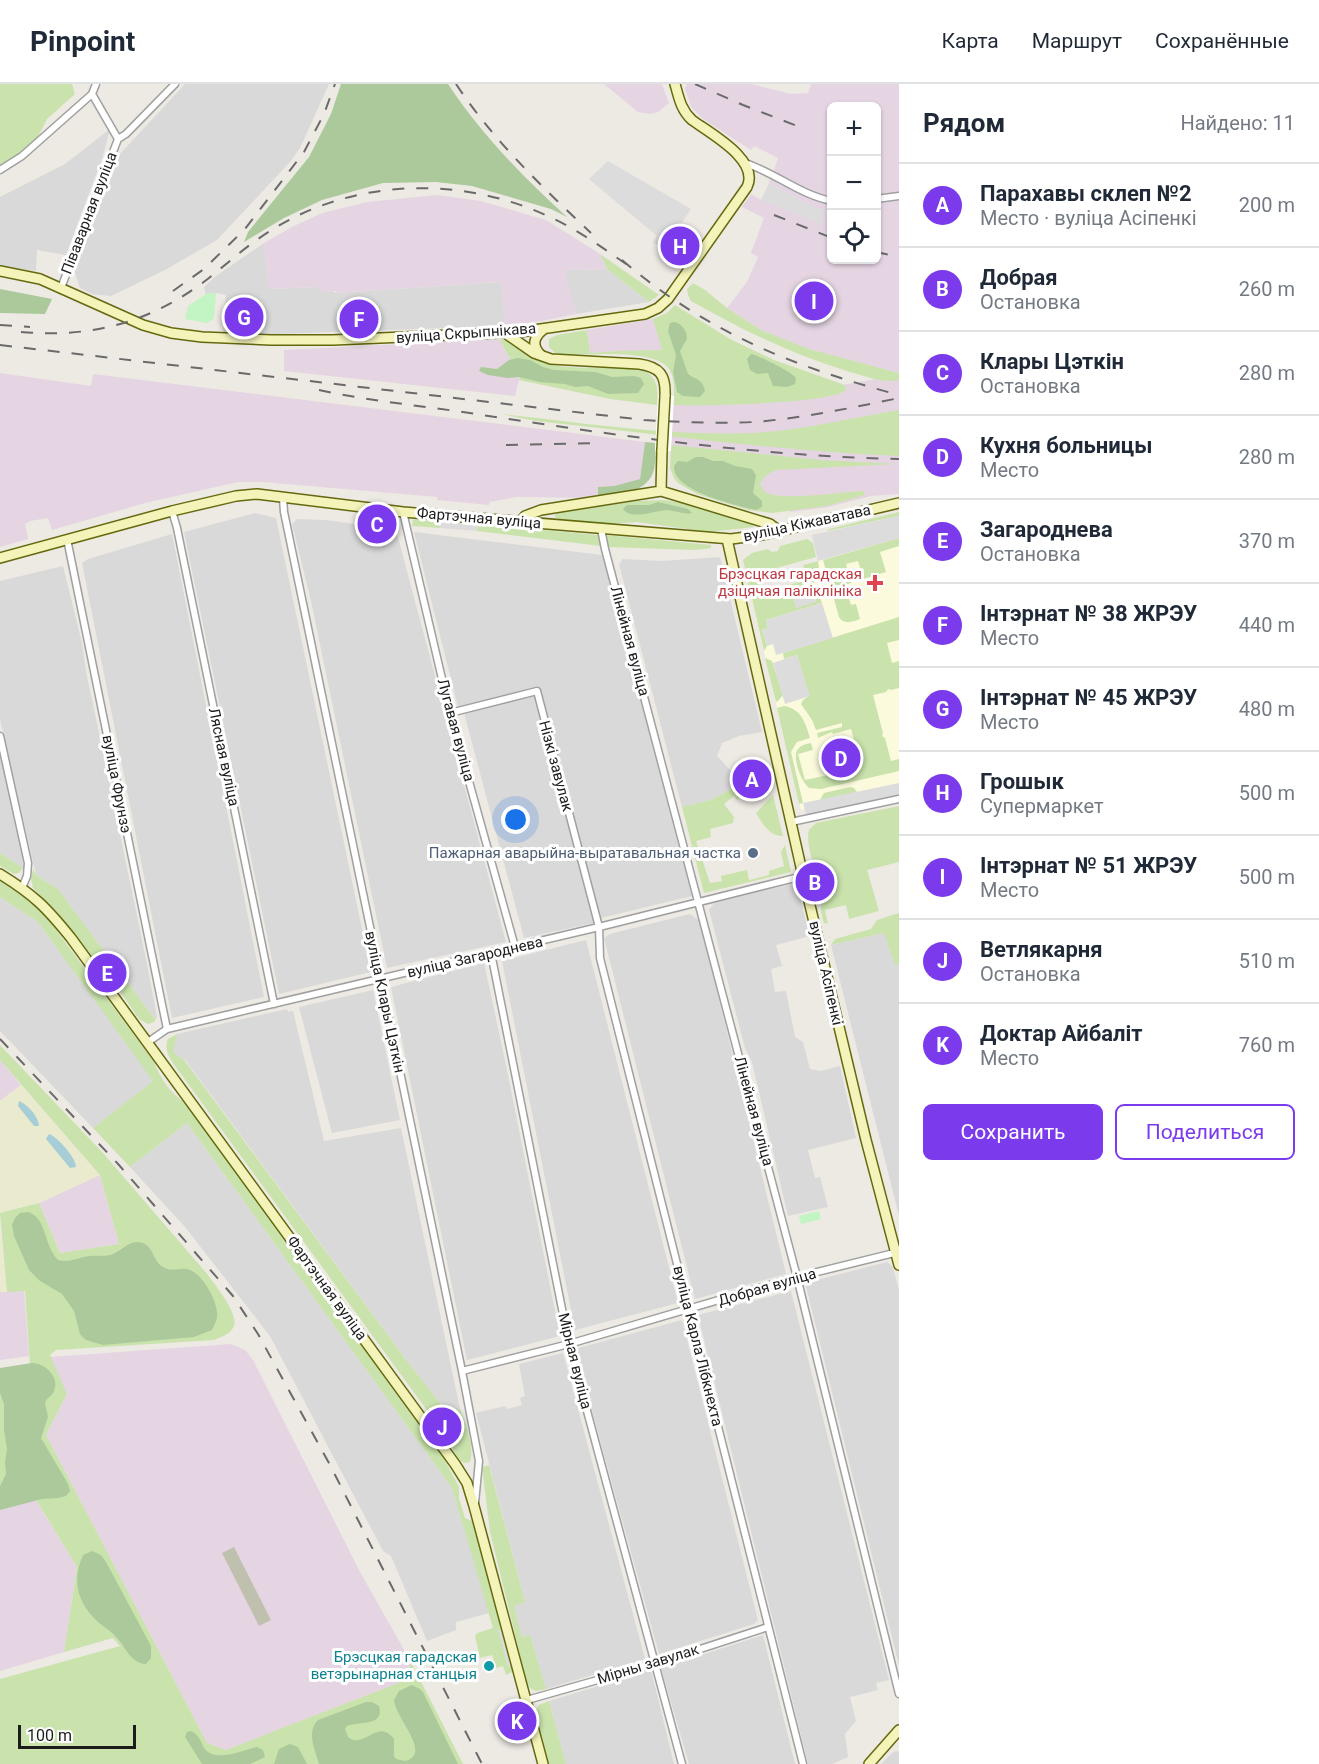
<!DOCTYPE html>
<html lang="ru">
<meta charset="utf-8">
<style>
body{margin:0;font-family:Roboto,sans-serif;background:#f2f2f3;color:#1f2937}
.controls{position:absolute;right:18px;top:18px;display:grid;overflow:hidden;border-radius:9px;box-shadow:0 2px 4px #0004}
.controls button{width:54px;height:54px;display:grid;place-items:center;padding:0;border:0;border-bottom:2px solid #e0e1e3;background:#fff;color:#1f2937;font:30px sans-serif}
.scale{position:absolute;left:18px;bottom:15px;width:118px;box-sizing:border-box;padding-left:6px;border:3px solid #1c1c1c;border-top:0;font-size:16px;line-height:21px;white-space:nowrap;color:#1c1c1c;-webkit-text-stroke:4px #fff;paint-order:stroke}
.you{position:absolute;left:516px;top:736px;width:21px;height:21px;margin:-15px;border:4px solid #fff;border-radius:50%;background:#1a73e8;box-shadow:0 0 0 9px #1a73e833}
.badge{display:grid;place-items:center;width:39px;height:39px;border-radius:50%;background:#7c3aed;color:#fff;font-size:20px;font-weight:700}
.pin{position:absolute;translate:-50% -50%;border:3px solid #fff;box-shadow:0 2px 6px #0006}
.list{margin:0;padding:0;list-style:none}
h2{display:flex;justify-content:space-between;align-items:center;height:78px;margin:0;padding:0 24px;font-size:26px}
h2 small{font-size:20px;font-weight:400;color:#747a83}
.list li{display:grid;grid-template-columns:39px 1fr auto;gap:18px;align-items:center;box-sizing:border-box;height:84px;padding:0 24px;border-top:2px solid #e0e1e3}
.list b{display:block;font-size:22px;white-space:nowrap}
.list p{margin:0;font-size:20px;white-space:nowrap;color:#747a83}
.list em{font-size:20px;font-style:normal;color:#747a83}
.actions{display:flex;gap:12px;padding:18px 24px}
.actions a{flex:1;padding:14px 0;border:2px solid #7c3aed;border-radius:9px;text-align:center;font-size:21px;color:#7c3aed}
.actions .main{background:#7c3aed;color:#fff}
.icon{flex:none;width:33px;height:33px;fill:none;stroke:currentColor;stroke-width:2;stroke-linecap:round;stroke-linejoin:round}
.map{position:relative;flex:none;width:899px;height:1680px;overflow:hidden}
header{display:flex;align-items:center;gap:36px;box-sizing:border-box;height:84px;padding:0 30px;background:#fff;border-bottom:2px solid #e0e1e3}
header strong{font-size:28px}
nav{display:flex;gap:33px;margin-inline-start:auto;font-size:21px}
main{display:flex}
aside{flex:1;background:#fff}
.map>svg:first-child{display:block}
</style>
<header>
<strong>Pinpoint</strong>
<nav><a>Карта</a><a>Маршрут</a><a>Сохранённые</a></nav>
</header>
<main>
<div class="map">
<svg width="899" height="1680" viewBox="0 0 899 1680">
<rect width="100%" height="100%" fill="#ede9e3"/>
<path fill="#dad9d9" d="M185,0H329L300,64L290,78L217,156L165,186L111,212L92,210L80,204L74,186L120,70Z
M110,45L103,72L66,171L37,166L36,187L0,183V113L65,80Z
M264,159L269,205L319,203L337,209L502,198L505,242L275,250L223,249L226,211L216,209L206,210L204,203L216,192Z
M607,185L649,218L576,230L564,186Z
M255,429L276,434L371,888L279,910L184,448Z
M297,435L326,436L396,446L506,858L387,884L311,517L292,440Z
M414,448L602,471L692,812L601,834L538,602L458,623Z
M172,450L264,913L172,934L82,479L88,475Z
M720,473L762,648L739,652L722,659L717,672L742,699L711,716L682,723L619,480L623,475L662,477Z
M63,482L82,559L86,587L146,875L157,933L154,934L58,805L36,791L0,635V497Z
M534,611L594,839L524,854L464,629Z
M0,670L24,774L23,784L0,769Z
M796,799L810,852L776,861L782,882L771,885L775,908L786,907L795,953L803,958L810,985L821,987L840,982L856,1054L808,1066L815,1094L820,1093L828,1123L788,1132L752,978L745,964L709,826L714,819Z
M0,813L38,838L154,997L93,1044L0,947Z
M690,830L700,837L786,1190L695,1215L604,854L610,850Z
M885,849L895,881L899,880V1132L831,861Z
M586,856L678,1219L575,1246L502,877Z
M484,879L505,976L560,1252L467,1276L391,903Z
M373,906L400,1036L332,1049L299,923Z
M287,925L288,928L293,927L324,1057L401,1044L460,1325L449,1330L410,1281L186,977L172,968L177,950Z
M187,1039L452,1404L489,1529L456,1538V1546L427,1557L391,1472L383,1467L270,1252L185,1143L130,1083Z
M887,1178L893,1183L899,1207V1582L806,1202L809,1198Z
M791,1207L889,1596L876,1599L878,1606L850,1613L856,1637L845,1650L848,1673L832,1680H808L698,1231Z
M682,1236L758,1536L754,1540L659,1570L575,1265Z
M563,1269L645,1575L546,1605L530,1551L522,1553L514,1522L525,1518L476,1329L505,1322L507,1325L522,1321L520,1314L525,1312L519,1280Z
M763,1551L795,1680H689L661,1584Z
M651,1586L674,1680H566L549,1617Z
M896,1667L899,1668V1680H881L892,1669Z"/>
<path fill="#e5d5e3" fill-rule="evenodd" d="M604,0H662L669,19L658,28L650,30L638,28Z
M687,0H751L790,10L808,9L811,0H899V289L835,273L793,260L761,246L727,224L747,198L758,173L751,169L764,134L742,123L751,110L761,116L807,120L769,99L770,95L774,96L778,89L774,86L778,74L754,62L751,66L703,35L691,23L685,4ZM832,22H876V176H832Z
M437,111L481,117L546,136L600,170L607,185L565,186L576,230L542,237L505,242L501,198L337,209L336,207L319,208L318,203L268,205L264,159L292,143L322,129L367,118Z
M653,235L663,267H616L590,269L587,246Z
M499,255L520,292L515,312L284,287V266Z
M0,289L91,302L93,290L645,358L640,395L614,402L598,403V414L516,413L490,418L489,421L437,416V413L263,398H238L145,419L52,446L48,434L30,437L25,440L28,455L0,463Z
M899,291V410L871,412L828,423L790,428L785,414L755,412L671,365L674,311L824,304Z
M0,976L21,1001L0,1017Z
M100,1091L119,1160L60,1169L39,1119Z
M24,1206L29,1272L0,1276V1208Z
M231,1260L245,1266L253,1276L360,1488L411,1578L407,1596L226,1666L207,1659L46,1351L67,1310L50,1273Z
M26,1400L77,1483L64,1568L0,1587V1413Z"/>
<path fill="#fcfadd" d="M899,454V705L801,726L751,512L807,496L803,481Z"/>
<path fill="#c0c0af" d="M234,1463L271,1536L259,1542L222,1469Z"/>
<path fill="#eaeacf" d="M21,1001L100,1091L39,1119L0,1129V1017Z
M0,1143L7,1208H0Z"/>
<path fill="#cae3ac" d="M0,0H72L75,10L47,35L38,53L11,76L0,82Z
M600,170L659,211L649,218L607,185Z
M693,199L705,206L727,224L761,246L809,265L899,289V296C882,300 866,292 850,288C793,271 742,246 691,217L688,211L687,205Z
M675,221L730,255L774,276L842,300L846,303V306C832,320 699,322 673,321C674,309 676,296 669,285C656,264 584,271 561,271L555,269L549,263V255L557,251L587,246L590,269L616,267L662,266L653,235L667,229Z
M499,255C518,259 530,277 553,281C583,287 617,280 647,288C658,296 658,307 657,321L610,315L519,296L520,292Z
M899,326V372C777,367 657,350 536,337L501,330C583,339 667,352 750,349C801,347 849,334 899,326Z
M671,361L821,376L897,380L776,386L766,391L760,400C762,405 764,408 770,410C791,416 840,408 864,407L865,411L827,422L772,429L748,426L697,410L678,399L674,394L670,384Z
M663,416L689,420L751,439L754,443L709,448L637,438L608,440L558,435L554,432L557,429L637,417Z
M899,428V432L827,447L829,445Z
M419,434L440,436V444L412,442L413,436Z
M478,440L599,451L601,462L477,447Z
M606,451L711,461V464L695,466L608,463Z
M899,454V462L880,468L886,488L863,495L858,477L846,480L851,499L845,501L851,521L856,520L860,535C852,538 844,541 839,533L823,476Z
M807,455L813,459L816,473L758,489L763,508L807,496L803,481L818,477L820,491L818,497L792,507L816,518L815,513L819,512L822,519L766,536L768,544L762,546L767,562L764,567L743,476L752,469L768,465L772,468L778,467L780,462Z
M899,533V556L887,559L892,579L899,577V604L891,606L888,605L886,608L873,611L883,649L882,652L885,654L891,677L899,675V687L821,705L809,704C802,699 791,673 798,665C801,661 806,660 811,659L813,666L798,670L805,696L842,688V686L861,680L851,645L833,650L832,648L818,654L817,649L842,643V639L816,646L812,636L801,620L803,616L809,612L797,571L784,575L783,569Z
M765,574L772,577L783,611L778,617L776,618Z
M784,622C801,624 806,640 810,654L797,658L791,668L803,719L799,720L777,624Z
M742,699L748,706L737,716L734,712L724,720L734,733L733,739L710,745L711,753L696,757L710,799L722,797L721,792L747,786L749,796L769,791V787L784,782L781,768L785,761L791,788L704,809L682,723L711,716Z
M850,703L854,704L857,708L820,716L824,709Z
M773,711L783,752C769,752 763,740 756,729Z
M899,722V778L867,786L879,827L849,835L846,821L825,826L828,840L824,839C818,822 823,816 823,801C822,794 818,789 815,783C811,774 806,756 809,746L816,739Z
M0,769L23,784L19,789L14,790L0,782Z
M33,785L36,791L58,805L154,934L157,933L154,938L148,940L139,935L103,882L94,876L58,829L33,804L31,795Z
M0,797L30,817L48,835L154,978C160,994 171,1010 185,1019L442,1371L459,1403V1414L465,1434L472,1437L482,1462L513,1581L512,1588L506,1591L503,1582L496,1584L492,1571L480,1574L475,1552L477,1549L493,1544L452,1404L187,1039L130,1083L93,1044L153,997L38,838L0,813Z
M899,829V880L895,881L884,849L831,861L835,855L871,845L877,836Z
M177,950L173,968L185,977L410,1281L449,1330L460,1325C466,1341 475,1361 470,1378L464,1379C447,1368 452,1340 432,1333L175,982C169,973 164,965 168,955Z
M0,961L103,1069L208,1191C215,1201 239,1230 234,1242C231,1250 221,1253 214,1256L56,1266L50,1271L67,1310L46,1351L207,1659L226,1666L406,1596L411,1578L463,1680H0V1595L120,1562L113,1554L64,1568L77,1483L27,1401L0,1413V1285L30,1280L25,1207L7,1208L0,1129L39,1119L60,1169L119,1160L100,1091L0,976Z
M489,1381L525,1518L514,1522L522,1553L530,1551L546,1605C537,1607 532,1609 527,1599L490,1448L482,1383Z
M549,1617L566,1680H547L535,1629L539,1621Z"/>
<path fill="#abc99b" d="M341,0H448C481,50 523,93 567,133L551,125L472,102L436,98L383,99L322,116L284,134L244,158L248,148L309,73L331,30Z
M0,205L52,215L45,230L0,229Z
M674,238C682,239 687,247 687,255L680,267L688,290C696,296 703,295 705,307L700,313L683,312L677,308L673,288L676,271L668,247L670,239Z
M751,270C758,271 793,289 796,294L795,300L787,303L773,302L768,289L757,290L750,286L747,275Z
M518,274L530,276L543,283L554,286L595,288L612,293L634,292L641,294L644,300L638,309L608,310L588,302L575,303L565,300L539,298L519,293L508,294L488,291L479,287L481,283L497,285L509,276Z
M645,358L655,359C655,366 656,373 655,379C653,409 621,410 598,414V403L614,402L640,395Z
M696,373H703L713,377H723L735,382L752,385L756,391L753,409L762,417V423L756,426C736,421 672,407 674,382L678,377L687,378Z
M658,418L688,425L692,429C684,431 677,427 668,426C655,426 632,437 623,425L627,421H649Z
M28,1128C47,1134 43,1160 58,1176C70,1179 79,1173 90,1172C98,1171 106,1173 113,1170C122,1166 128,1158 138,1158C154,1159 152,1177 163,1183C172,1189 181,1182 190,1186C203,1191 216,1215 217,1228C218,1234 215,1240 212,1246L194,1253L103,1261L86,1256L80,1250L74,1227L62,1210L40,1197L29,1186L14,1152L12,1141L15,1134L20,1129Z
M32,1279C45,1279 60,1293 54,1307C52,1312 47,1313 45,1319L48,1333L41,1354L68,1400L70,1407L66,1412L58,1414L42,1415L0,1426V1402L6,1390L5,1378L7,1365L4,1346V1320L0,1309V1284Z
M92,1467L101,1471L106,1478L151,1562V1574L146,1580C130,1579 126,1563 116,1553C111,1547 104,1543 98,1538C78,1519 71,1498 83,1471Z
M412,1601L420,1605L423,1608L458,1680H319C315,1666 306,1648 318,1636L366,1618H372L379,1622C385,1643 358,1637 347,1642L345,1645L348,1653C365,1666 377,1633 394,1655V1672L396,1675L405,1677C433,1670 395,1634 394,1616L399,1607Z
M191,1647C198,1650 200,1655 203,1662C212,1680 240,1667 257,1663L263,1666L265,1673L250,1680H202L185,1653L187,1648Z
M290,1660L298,1663L307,1680H274L279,1665Z"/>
<path fill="#c2f4c4" d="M216,209L214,234L207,239L185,235L188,222L206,210Z
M819,1127L821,1135L801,1140L799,1132Z"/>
<path fill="#dcdcdc" d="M608,77L691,125L663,166L653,158L657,152L589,95Z
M769,99L807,120L824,126L821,140L761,116Z
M899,432V454L818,477L812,451Z
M440,436L478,440L477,447L440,444Z
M811,501L816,518L796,524L791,507Z
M822,519L833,554L776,571L773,560L767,562L762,546L768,544L766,536Z
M797,571L810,612L785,620L773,579Z
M899,699V715L807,735L803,719Z
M508,1543L518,1580L508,1583L498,1546Z"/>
<path fill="#a7ced7" d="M19,1017C27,1020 39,1033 39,1042H34L18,1022Z
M49,1050C58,1053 76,1074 76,1083L70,1084L46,1055Z"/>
<path fill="#fff" d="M658,311L674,312L671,367L655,366Z"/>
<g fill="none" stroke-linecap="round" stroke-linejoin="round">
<defs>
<path id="street" d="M96,0L92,10L118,55
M745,79C776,89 800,111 832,117
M0,86L22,72L92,10
M876,115L899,112
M61,204L118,55L126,50L175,0
M283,414L284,428L462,1287L479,1377L475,1419
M172,427L177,444L274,920
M403,428L450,629L515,863
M601,445L605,465L797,1193L899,1610
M67,455L167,945
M450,629L537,607L599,843L600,874L803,1680
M0,652L28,779L27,792L22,804
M791,738L899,715
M491,869L569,1260L682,1680
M148,958L167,945L599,843L803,792
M462,1287L569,1260L797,1193L898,1168
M527,1616L654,1580L768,1543"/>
<path id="secondary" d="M0,187L40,195L143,241L171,249L202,253L271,256H333L520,248L645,230L658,224L668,215L747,103C760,76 711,50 692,36C681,26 679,14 675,0
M505,249L534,269L551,275L639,280C660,283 666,291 665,312
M541,271C531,262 534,252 544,245
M661,407L662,366
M520,438L525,432L541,426L661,407L770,440L779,447
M727,455L803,792L866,1056L899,1181
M0,474L172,427L236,412L257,410L403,428L731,455L762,451L899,419
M0,790C34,811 46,823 71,854L455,1380L467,1399L474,1422L543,1680
M869,1680L899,1646"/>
</defs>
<use href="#street" stroke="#a0a0a0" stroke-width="9"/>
<use href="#secondary" stroke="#64690e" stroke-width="12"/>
<use href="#street" stroke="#fff" stroke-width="6"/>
<use href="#secondary" stroke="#f3f3ba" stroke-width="9"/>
<path stroke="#6a6a6a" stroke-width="2" stroke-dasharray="12 12" stroke-linecap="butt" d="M456,0C493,56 542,103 591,149
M695,0L743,21L805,45
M774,131L832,154
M876,168L899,173
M622,176C706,248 794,283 899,311
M173,207L204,185L245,145L304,68L324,30L335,0
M0,241L30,243
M21,248C88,254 146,240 201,200C220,186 238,169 258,155C344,94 458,89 552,134C580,147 604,165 629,182
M0,261L644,336C680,338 717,340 754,338C803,334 851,324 899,314
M319,306C373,318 427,322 482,331C620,352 759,372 899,375
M506,361L601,359
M0,955L119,1081L233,1212L258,1250L330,1381L482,1680"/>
<defs>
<path id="secondary-bridge" d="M662,366L665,312"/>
</defs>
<use href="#secondary-bridge" stroke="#64690e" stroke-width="12" stroke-linecap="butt"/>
<use href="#secondary-bridge" stroke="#f3f3ba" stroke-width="9"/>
</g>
<path fill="#e0444e" stroke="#fff" stroke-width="2" d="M872 490h6v6h6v6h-6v6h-6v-6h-6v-6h6z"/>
<circle fill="#5c6f8a" stroke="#fff" stroke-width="2" cx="753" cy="769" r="6"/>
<circle fill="#0f9aa8" stroke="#fff" stroke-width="2" cx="489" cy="1582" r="6"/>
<g text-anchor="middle" stroke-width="6" stroke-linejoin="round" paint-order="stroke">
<g font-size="15" fill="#1c1c1c" stroke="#fff">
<text transform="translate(89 129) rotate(-69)" y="5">Піваварная вуліца</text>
<text transform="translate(466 249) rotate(-4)" y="5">вуліца Скрыпнікава</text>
<text transform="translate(479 434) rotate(5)" y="5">Фартэчная вуліца</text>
<text transform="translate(807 439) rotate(-12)" y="5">вуліца Кіжаватава</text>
<text transform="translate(630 557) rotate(75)" y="5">Лінейная вуліца</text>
<text transform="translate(456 646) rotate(75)" y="5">Лугавая вуліца</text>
<text transform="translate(224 673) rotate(78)" y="5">Лясная вуліца</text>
<text transform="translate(556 682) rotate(75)" y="5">Нізкі завулак</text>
<text transform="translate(117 700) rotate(79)" y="5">вуліца Фрунзэ</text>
<text transform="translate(475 873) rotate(-13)" y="5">вуліца Загароднева</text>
<text transform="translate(826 889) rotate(77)" y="5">вуліца Асіпенкі</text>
<text transform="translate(385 918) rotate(78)" y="5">вуліца Клары Цэткін</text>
<text transform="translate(754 1027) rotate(75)" y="5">Лінейная вуліца</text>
<text transform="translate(767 1203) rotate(-16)" y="5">Добрая вуліца</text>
<text transform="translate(327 1204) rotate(54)" y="5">Фартэчная вуліца</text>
<text transform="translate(698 1262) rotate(76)" y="5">вуліца Карла Лібкнехта</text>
<text transform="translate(575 1277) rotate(76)" y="5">Мірная вуліца</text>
<text transform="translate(648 1580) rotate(-17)" y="5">Мірны завулак</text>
</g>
<g font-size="15" fill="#be3a42" stroke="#fff" text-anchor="end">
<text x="862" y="495">Брэсцкая гарадская<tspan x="862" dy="17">дзіцячая паліклініка</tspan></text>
</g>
<g font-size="15" fill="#4e5e75" stroke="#fff" text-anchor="end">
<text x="741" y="774">Пажарная аварыйна-выратавальная частка</text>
</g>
<g font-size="15" fill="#0d838f" stroke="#fff" text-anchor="end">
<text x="477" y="1578">Брэсцкая гарадская<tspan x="477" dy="17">ветэрынарная станцыя</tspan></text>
</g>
</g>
</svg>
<div class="controls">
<button>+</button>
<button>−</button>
<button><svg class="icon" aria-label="locate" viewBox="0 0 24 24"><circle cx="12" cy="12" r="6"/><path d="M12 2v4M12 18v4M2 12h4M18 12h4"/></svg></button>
</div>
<div class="scale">100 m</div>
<div class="you"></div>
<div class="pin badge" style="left:752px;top:695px">A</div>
<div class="pin badge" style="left:815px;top:798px">B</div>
<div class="pin badge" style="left:377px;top:440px">C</div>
<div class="pin badge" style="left:841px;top:674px">D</div>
<div class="pin badge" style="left:107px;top:889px">E</div>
<div class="pin badge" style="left:359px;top:235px">F</div>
<div class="pin badge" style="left:244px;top:233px">G</div>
<div class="pin badge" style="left:680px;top:162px">H</div>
<div class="pin badge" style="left:814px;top:217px">I</div>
<div class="pin badge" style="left:442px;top:1343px">J</div>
<div class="pin badge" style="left:517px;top:1637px">K</div>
</div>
<aside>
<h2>Рядом<small>Найдено: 11</small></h2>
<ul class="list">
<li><span class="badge">A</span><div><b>Парахавы склеп №2</b><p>Место · вуліца Асіпенкі</p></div><em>200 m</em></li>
<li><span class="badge">B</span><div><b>Добрая</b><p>Остановка</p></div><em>260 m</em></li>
<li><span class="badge">C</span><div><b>Клары Цэткін</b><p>Остановка</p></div><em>280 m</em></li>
<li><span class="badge">D</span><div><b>Кухня больницы</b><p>Место</p></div><em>280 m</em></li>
<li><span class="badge">E</span><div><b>Загароднева</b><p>Остановка</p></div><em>370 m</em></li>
<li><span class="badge">F</span><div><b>Інтэрнат № 38 ЖРЭУ</b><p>Место</p></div><em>440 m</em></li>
<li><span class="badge">G</span><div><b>Інтэрнат № 45 ЖРЭУ</b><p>Место</p></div><em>480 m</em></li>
<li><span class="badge">H</span><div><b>Грошык</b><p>Супермаркет</p></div><em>500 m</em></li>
<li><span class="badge">I</span><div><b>Інтэрнат № 51 ЖРЭУ</b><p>Место</p></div><em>500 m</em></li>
<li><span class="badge">J</span><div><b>Ветлякарня</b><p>Остановка</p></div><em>510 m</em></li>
<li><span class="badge">K</span><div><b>Доктар Айбаліт</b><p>Место</p></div><em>760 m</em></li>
</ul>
<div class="actions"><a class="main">Сохранить</a><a>Поделиться</a></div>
</aside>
</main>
